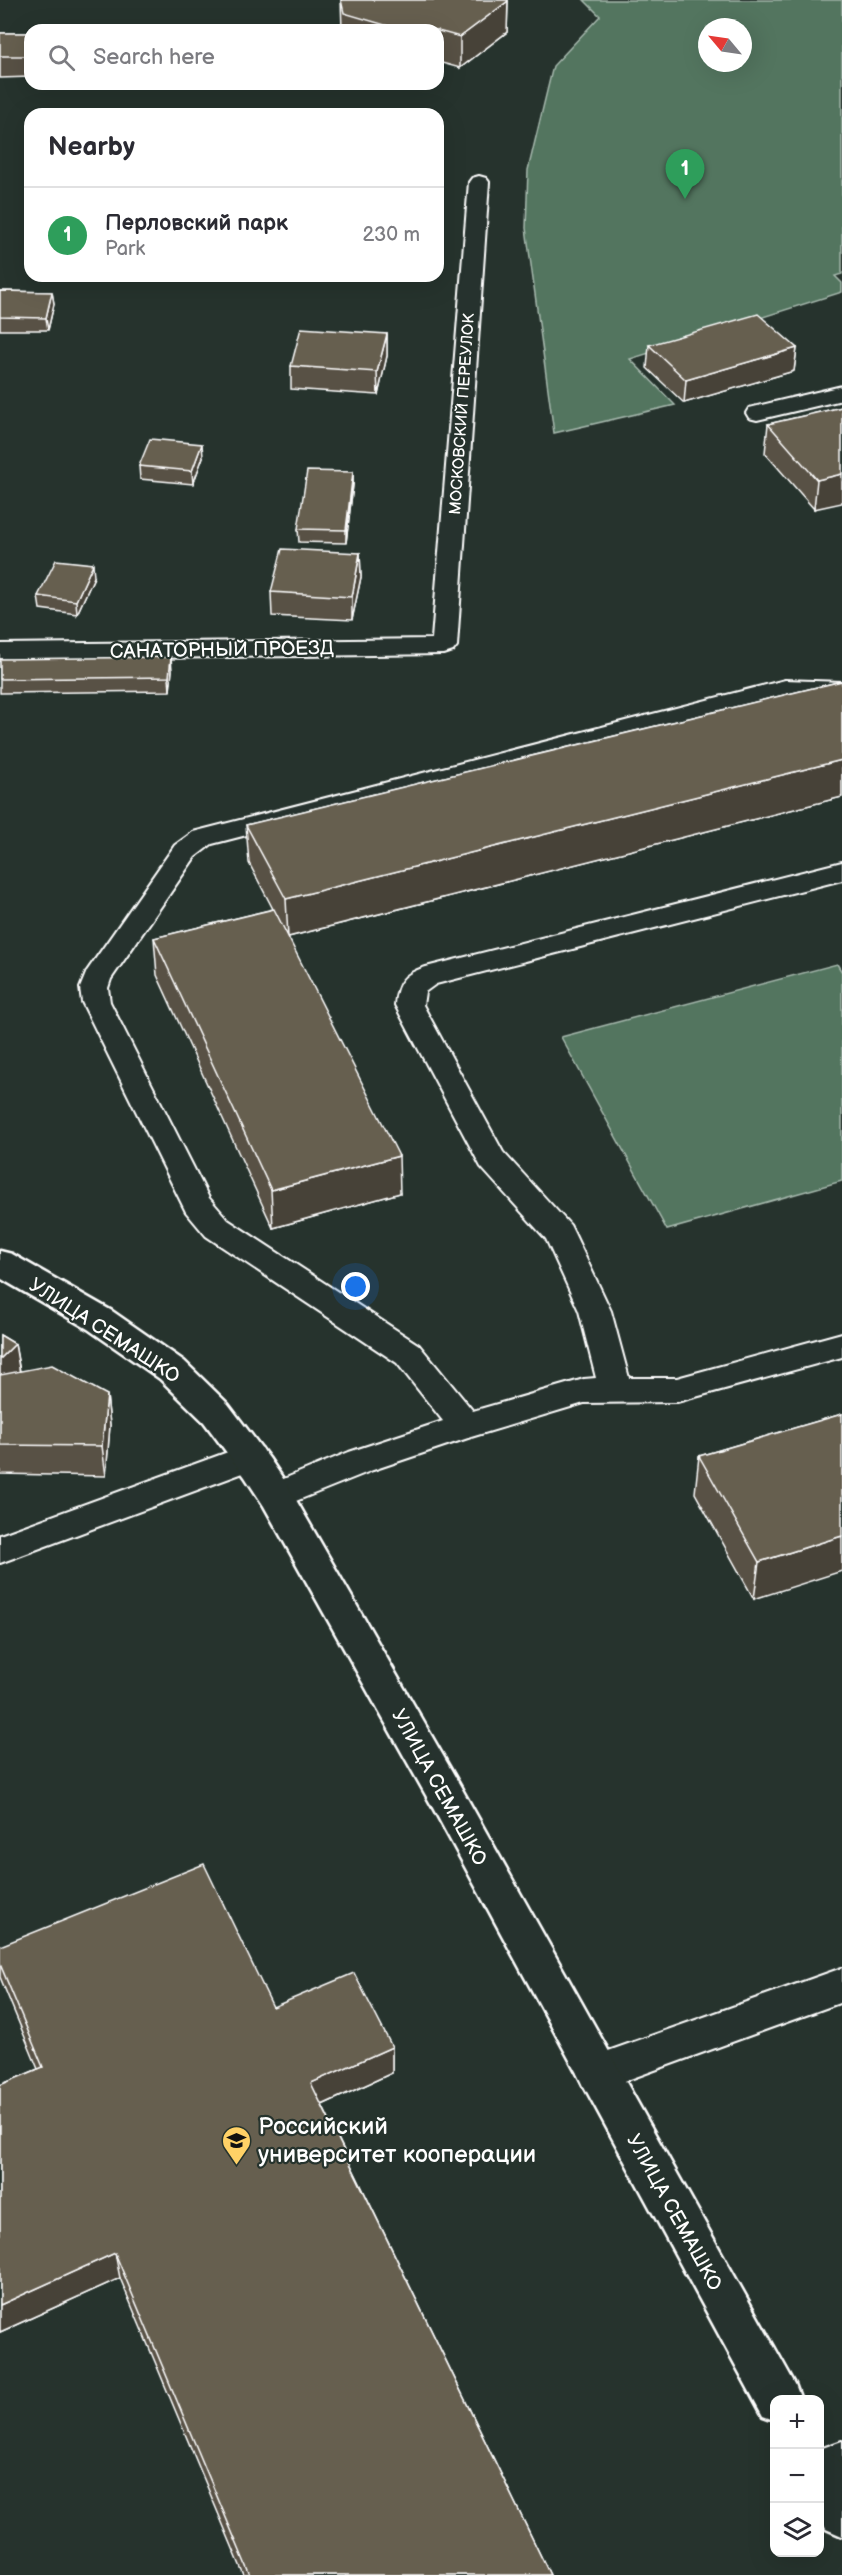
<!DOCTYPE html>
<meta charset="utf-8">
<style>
body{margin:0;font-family:"Balsamiq Sans",sans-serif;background:#f2f2f3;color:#2b2b33}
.controls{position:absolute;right:18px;bottom:18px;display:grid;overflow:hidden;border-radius:12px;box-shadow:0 6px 24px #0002}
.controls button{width:54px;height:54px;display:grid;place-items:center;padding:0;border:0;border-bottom:2px solid #e1e1e2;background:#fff;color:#2b2b33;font:30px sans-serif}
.compass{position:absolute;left:698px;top:18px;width:54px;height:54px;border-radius:50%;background:#fff;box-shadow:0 6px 24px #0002;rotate:299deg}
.you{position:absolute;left:356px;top:1287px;width:21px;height:21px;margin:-15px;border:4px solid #fff;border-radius:50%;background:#1a73e8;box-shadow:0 0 0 9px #1a73e833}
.badge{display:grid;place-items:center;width:39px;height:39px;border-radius:50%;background:#111827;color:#fff;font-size:20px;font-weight:700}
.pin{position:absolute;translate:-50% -50px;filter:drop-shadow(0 2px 3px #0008)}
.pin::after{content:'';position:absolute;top:32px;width:21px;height:18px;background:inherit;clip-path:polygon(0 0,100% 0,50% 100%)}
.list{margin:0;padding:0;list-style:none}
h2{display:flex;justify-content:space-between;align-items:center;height:78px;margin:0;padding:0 24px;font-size:26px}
h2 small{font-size:20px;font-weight:400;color:#7c7c81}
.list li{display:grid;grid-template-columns:39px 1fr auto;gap:18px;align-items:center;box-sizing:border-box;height:96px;padding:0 24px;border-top:2px solid #e1e1e2}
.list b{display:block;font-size:22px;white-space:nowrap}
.list p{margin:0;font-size:20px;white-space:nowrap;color:#7c7c81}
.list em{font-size:20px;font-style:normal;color:#7c7c81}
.icon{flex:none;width:33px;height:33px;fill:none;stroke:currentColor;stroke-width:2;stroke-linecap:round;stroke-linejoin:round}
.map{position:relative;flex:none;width:842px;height:2575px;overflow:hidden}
.search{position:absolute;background:#fff;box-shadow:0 6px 24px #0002;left:24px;top:24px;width:420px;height:66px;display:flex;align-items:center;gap:15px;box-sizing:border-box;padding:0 21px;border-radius:18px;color:#7c7c81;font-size:22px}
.panel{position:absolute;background:#fff;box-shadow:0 6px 24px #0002;left:24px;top:108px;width:420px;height:174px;border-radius:18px}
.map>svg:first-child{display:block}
</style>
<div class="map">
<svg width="842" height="2575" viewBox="0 0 842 2575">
<rect width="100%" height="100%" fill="#26332d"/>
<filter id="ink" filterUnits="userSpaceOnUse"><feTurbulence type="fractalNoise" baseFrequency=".0167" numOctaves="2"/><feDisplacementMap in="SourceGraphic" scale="12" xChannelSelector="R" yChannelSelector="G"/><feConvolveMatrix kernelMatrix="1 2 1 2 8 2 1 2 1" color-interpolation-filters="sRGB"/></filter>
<g filter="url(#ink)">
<path fill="#52745f" stroke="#a8baaf" stroke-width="1.5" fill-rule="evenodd" d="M584,0H842V274L835,276L842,283V292L630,359L675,405L554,433L526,228L528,170L553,66L600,16ZM707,27H743V63H707Z
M837,964L842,972V1181L667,1230L561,1037Z"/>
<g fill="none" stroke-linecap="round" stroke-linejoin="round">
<defs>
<path id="lane" d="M479,176L486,178L489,182L457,646L453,651L444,654L0,660V644L432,639L469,182L472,178Z
M842,386V400L757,420L749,418L746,413L749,408Z
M785,680L842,682V698L785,696L212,844L195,857L111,979L108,988L110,1002L209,1198L228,1220L419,1345L473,1411L584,1379L596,1378L579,1311L546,1239L481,1167L395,1005C397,983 403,974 426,967L842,862V880L436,984L425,992L423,1005L503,1152L570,1225L574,1233L611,1311L629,1378H677L842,1333V1357L677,1402L584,1403L471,1437L373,1470L276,1509L264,1505L259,1496L264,1487L349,1452L443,1421L397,1363L206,1236L186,1212L82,1002L80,988L87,971L175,845L193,832Z
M250,1444L262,1448L267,1457L262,1466L0,1563V1535Z
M842,1968V2002L597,2091L583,2086L577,2073L583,2060Z
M842,2441V2483L820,2491V2449Z"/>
<path id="secondary" d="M0,1251L12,1254L112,1311L184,1361L228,1404L269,1458L288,1486L458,1782L795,2384L801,2400H774V2420L763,2416L432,1806L264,1506L245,1477L204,1422L160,1379L88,1329L0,1278Z
M820,2450L836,2457L842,2468V2536L826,2529L820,2517Z"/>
</defs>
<use href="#lane" stroke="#fff" stroke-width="4"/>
<use href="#secondary" stroke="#fff" stroke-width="5"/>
<use href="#lane" fill="#26332d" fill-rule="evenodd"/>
<use href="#secondary" fill="#26332d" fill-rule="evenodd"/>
</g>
<path fill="#585145" stroke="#fff" stroke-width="1.5" d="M341,0L508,1L507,32L460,68L438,62V30H342Z
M0,33H30V77L0,78Z
M0,291L52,292L54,304L48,330H0Z
M387,334V356L378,395L291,389V366Z
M649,345L797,348L794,371L684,403L647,368Z
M842,407L814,509L765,453L768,424Z
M203,457L193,484L140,479L139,466Z
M353,472V485L346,543L299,542L298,529Z
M360,553L361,577L352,620L272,616L271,592Z
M94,577L77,614L40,609L38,596Z
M0,659L172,670L170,691L0,693Z
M842,681V797L288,937L400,1193L273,1228L157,975L154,938L273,909L249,863L246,825Z
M0,1335L15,1344L20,1371L107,1395L110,1425L106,1476L0,1474Z
M842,1414L754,1599L695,1493L699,1456Z
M0,1946L273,2007L392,2047V2073L322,2105L550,2575H244L120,2278L0,2332V2085L38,2069L0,1977Z"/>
<path fill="#474238" stroke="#fff" stroke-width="1.5" d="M508,1L507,32L460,68V37Z
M52,292L54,304L48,330L46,318Z
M387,334V356L378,395L377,372Z
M797,348L794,371L684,403L686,380Z
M202,444L203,457L193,484L192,471Z
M353,472V485L346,543V530Z
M842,474V503L814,509L817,480Z
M360,553L361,577L352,620V597Z
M93,564L94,577L77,614L76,601Z
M171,657L172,670L170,691L169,677Z
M842,760V797L288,937L286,899Z
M399,1156L400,1193L273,1228L271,1190Z
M15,1344L20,1374L0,1394V1359Z
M107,1395L110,1425L106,1476L102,1446Z
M842,1536V1571L754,1599L759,1562Z
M392,2047V2073L313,2109L311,2083Z
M115,2253L120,2278L0,2332V2305Z"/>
<path fill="#665e50" stroke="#fff" stroke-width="1.5" d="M341,0H508V1L460,37L438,31V30L430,29L421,30H402L344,13Z
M0,33H30V56H0Z
M0,291L52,292L46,318L0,317Z
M758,314L797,348L686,380L649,345Z
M301,328L387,334L377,372L291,366Z
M842,407V474L817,480L768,424Z
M150,439L202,444L192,471L139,466Z
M307,471L353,472L346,530L298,529Z
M282,549L360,553L352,597L271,592Z
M56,560L93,564L76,601L38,596Z
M171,657L169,677L0,679V659Z
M842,681V760L286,899L246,825Z
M274,909L399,1156L271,1190L154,938Z
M0,1335L15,1344L0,1359Z
M52,1365L107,1395L102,1446L0,1445V1375Z
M842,1414V1536L759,1562L699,1456Z
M204,1864L273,2007L354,1973L392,2047L311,2083L550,2575H250L115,2253L0,2305V2085L43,2067L0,1964V1946Z"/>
</g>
<defs>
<symbol id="university-pin" viewBox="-11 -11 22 30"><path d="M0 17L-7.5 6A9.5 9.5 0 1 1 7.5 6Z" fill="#ffd166" stroke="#26332d"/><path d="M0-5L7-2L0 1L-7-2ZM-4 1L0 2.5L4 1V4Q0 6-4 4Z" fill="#111"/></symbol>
</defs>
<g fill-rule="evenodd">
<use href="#university-pin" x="220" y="2124" width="33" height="45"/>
</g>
<g text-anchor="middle" stroke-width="4.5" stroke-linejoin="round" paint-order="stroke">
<g font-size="16" fill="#fff" stroke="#26332d">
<text transform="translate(461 414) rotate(-86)" y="6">МОСКОВСКИЙ ПЕРЕУЛОК</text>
</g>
<g font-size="20" fill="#fff" stroke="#26332d">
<text transform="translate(222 649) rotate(-1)" y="7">САНАТОРНЫЙ ПРОЕЗД</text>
<text transform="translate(105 1330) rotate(33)" y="7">УЛИЦА СЕМАШКО</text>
<text transform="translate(440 1787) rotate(61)" y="7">УЛИЦА СЕМАШКО</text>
<text transform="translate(675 2212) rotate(61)" y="7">УЛИЦА СЕМАШКО</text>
</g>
<g font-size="24" fill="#fff" stroke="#26332d" text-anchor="start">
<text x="258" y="2134">Российский<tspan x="258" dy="28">университет кооперации</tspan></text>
</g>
</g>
</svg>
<div class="controls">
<button>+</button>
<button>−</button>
<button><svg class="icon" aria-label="layers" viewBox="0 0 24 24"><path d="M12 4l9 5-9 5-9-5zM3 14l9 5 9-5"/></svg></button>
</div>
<svg class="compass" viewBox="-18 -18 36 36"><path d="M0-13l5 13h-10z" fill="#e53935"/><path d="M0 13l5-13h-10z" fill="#7c7c81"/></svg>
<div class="you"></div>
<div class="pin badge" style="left:685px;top:199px;background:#2e9e5b">1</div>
<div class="search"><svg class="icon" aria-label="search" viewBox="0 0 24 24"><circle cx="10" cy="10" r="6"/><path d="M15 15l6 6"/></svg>Search here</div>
<section class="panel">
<h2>Nearby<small></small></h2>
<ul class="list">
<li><span class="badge" style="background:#2e9e5b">1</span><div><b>Перловский парк</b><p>Park</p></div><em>230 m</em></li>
</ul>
</section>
</div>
